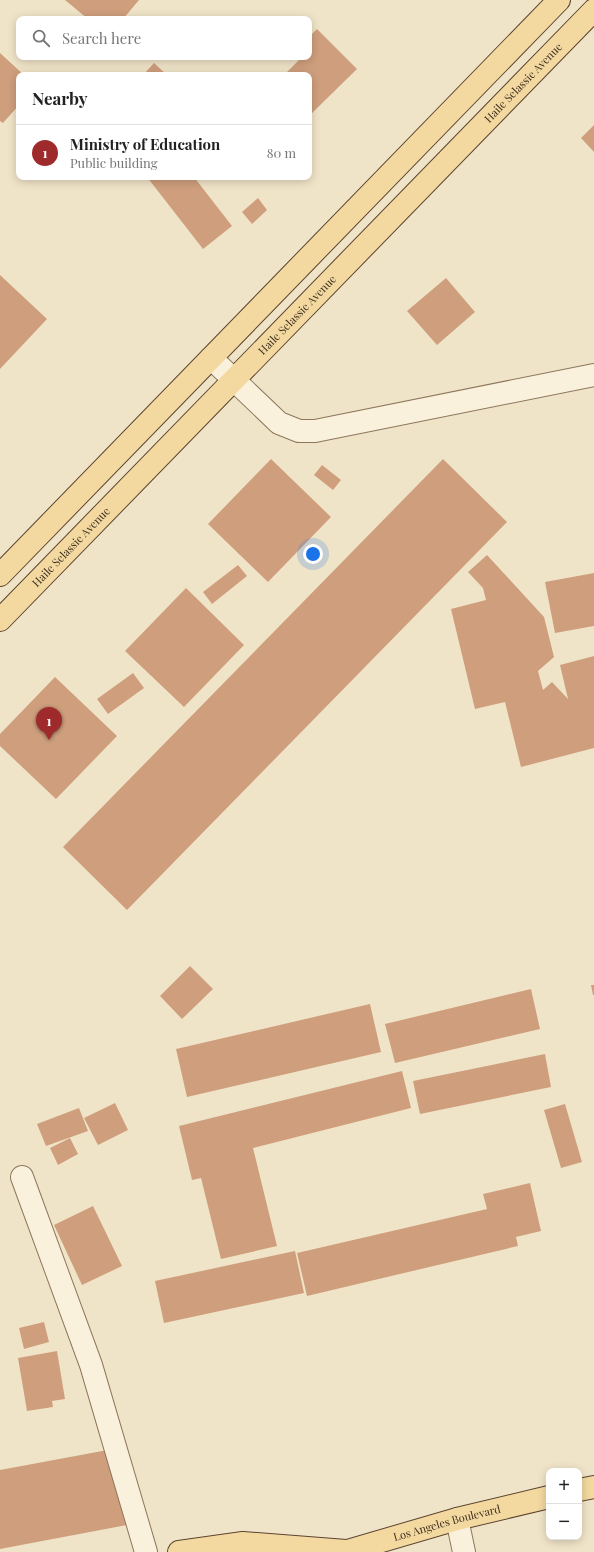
<!DOCTYPE html>
<meta charset="utf-8">
<style>
body{margin:0;font-family:"Playfair Display",serif;background:#f2f2f2;color:#222}
.controls{position:absolute;right:12px;bottom:12px;display:grid;overflow:hidden;border-radius:8px;box-shadow:0 2px 10px #0003}
.controls button{width:36px;height:36px;display:grid;place-items:center;padding:0;border:0;border-bottom:1px solid #e0e0e0;background:#fff;color:#222;font:20px sans-serif}
.you{position:absolute;left:313px;top:554px;width:14px;height:14px;margin:-10px;border:3px solid #fff;border-radius:50%;background:#1a73e8;box-shadow:0 0 0 6px #1a73e833}
.badge{display:grid;place-items:center;width:26px;height:26px;border-radius:50%;background:#9e2a2b;color:#fff;font-size:13px;font-weight:700}
.pin{position:absolute;translate:-50% -33px;filter:drop-shadow(0 1px 2px #0008)}
.pin::after{content:'';position:absolute;top:21px;width:14px;height:12px;background:inherit;clip-path:polygon(0 0,100% 0,50% 100%)}
.list{margin:0;padding:0;list-style:none}
h2{display:flex;justify-content:space-between;align-items:center;height:52px;margin:0;padding:0 16px;font-size:17px}
h2 small{font-size:13px;font-weight:400;color:#767676}
.list li{display:grid;grid-template-columns:26px 1fr auto;gap:12px;align-items:center;box-sizing:border-box;height:56px;padding:0 16px;border-top:1px solid #e0e0e0}
.list b{display:block;font-size:15px;white-space:nowrap}
.list p{margin:0;font-size:13px;white-space:nowrap;color:#767676}
.list em{font-size:13px;font-style:normal;color:#767676}
.icon{flex:none;width:22px;height:22px;fill:none;stroke:currentColor;stroke-width:2;stroke-linecap:round;stroke-linejoin:round}
.map{position:relative;flex:none;width:594px;height:1552px;overflow:hidden}
.search{position:absolute;background:#fff;box-shadow:0 2px 10px #0003;left:16px;top:16px;width:296px;height:44px;display:flex;align-items:center;gap:10px;box-sizing:border-box;padding:0 14px;border-radius:8px;color:#767676;font-size:15px}
.panel{position:absolute;background:#fff;box-shadow:0 2px 10px #0003;left:16px;top:72px;width:296px;height:108px;border-radius:8px}
.map>svg:first-child{display:block}
</style>
<div class="map">
<svg width="594" height="1552" viewBox="0 0 594 1552">
<rect width="100%" height="100%" fill="#f0e4c8"/>
<path fill="#cf9f7d" d="M65,0H139L123,19H88Z
M317,29L357,69L309,116V75H284L302,57H309V37Z
M0,53L24,75H19V105L3,123L0,121Z
M154,63L167,75H143Z
M594,125V152L581,138Z
M147,177H194L232,226L203,249Z
M258,198L267,210L252,224L242,212Z
M0,275L47,319L0,369Z
M446,278L475,312L437,345L407,311Z
M271,459L331,517L268,582L208,524Z
M443,459L507,522L127,910L63,847Z
M322,465L341,480L333,490L314,475Z
M487,555L544,617L554,657L538,671L543,690L552,682L568,699L560,665L594,656V748L521,767L505,702L475,709L451,609L486,600L483,588L468,572Z
M238,565L247,576L212,604L203,592Z
M594,573V626L555,633L545,582Z
M186,588L244,645L184,707L125,651Z
M133,673L144,688L108,714L97,699Z
M55,677L117,736L56,799L0,746V734Z
M190,966L213,989L182,1019L160,996Z
M591,985H594V995H593Z
M531,989L540,1029L395,1063L385,1024Z
M370,1004L381,1052L187,1097L176,1049Z
M545,1054L551,1087L420,1114L413,1081Z
M402,1071L411,1108L253,1148L277,1246L221,1259L201,1178L192,1180L179,1126Z
M115,1103L128,1130L98,1145L84,1118Z
M565,1104L582,1162L561,1168L544,1110Z
M79,1108L88,1131L46,1146L37,1124Z
M70,1138L78,1154L58,1165L50,1148Z
M530,1183L541,1231L516,1237L518,1246L307,1296L297,1253L487,1209L483,1194Z
M93,1206L122,1266L82,1285L54,1225Z
M295,1251L304,1293L164,1323L155,1281Z
M44,1322L49,1342L24,1349L19,1328Z
M57,1351L65,1399L52,1401L53,1407L27,1411L18,1358Z
M113,1449L127,1525L0,1549V1470Z"/>
<g fill="none" stroke-linecap="round" stroke-linejoin="round">
<defs>
<path id="minor" d="M211,358L279,423L299,431H315L594,375
M22,1177L91,1365L146,1552
M457,1519L464,1552"/>
<g id="major">
<path d="M0,575L559,0"/>
<path id="s1" d="M0,620L594,10"/>
<path d="M579,1490L594,1487"/>
<path d="M179,1552L243,1543L346,1551"/>
<path id="s2" d="M344,1552L457,1519L549,1497"/>
</g>
</defs>
<use href="#minor" stroke="#8d765c" stroke-width="24"/>
<use href="#major" stroke="#5b4430" stroke-width="24"/>
<use href="#minor" stroke="#faf1dc" stroke-width="22"/>
<use href="#major" stroke="#f3d9a0" stroke-width="22"/>
</g>
<g text-anchor="middle" stroke-width="3.5" stroke-linejoin="round" paint-order="stroke">
<g font-size="11" fill="#3d2e20" stroke="#f7eed8">
<text dy="4" stroke="none"><textPath href="#s1" startOffset="750">Haile Selassie Avenue</textPath></text>
<text dy="4" stroke="none"><textPath href="#s1" startOffset="426">Haile Selassie Avenue</textPath></text>
<text dy="4" stroke="none"><textPath href="#s1" startOffset="102">Haile Selassie Avenue</textPath></text>
<text dy="4" stroke="none"><textPath href="#s2" startOffset="107">Los Angeles Boulevard</textPath></text>
</g>
</g>
</svg>
<div class="controls">
<button>+</button>
<button>−</button>
</div>
<div class="you"></div>
<div class="pin badge" style="left:49px;top:740px">1</div>
<div class="search"><svg class="icon" aria-label="search" viewBox="0 0 24 24"><circle cx="10" cy="10" r="6"/><path d="M15 15l6 6"/></svg>Search here</div>
<section class="panel">
<h2>Nearby<small></small></h2>
<ul class="list">
<li><span class="badge">1</span><div><b>Ministry of Education</b><p>Public building</p></div><em>80 m</em></li>
</ul>
</section>
</div>
